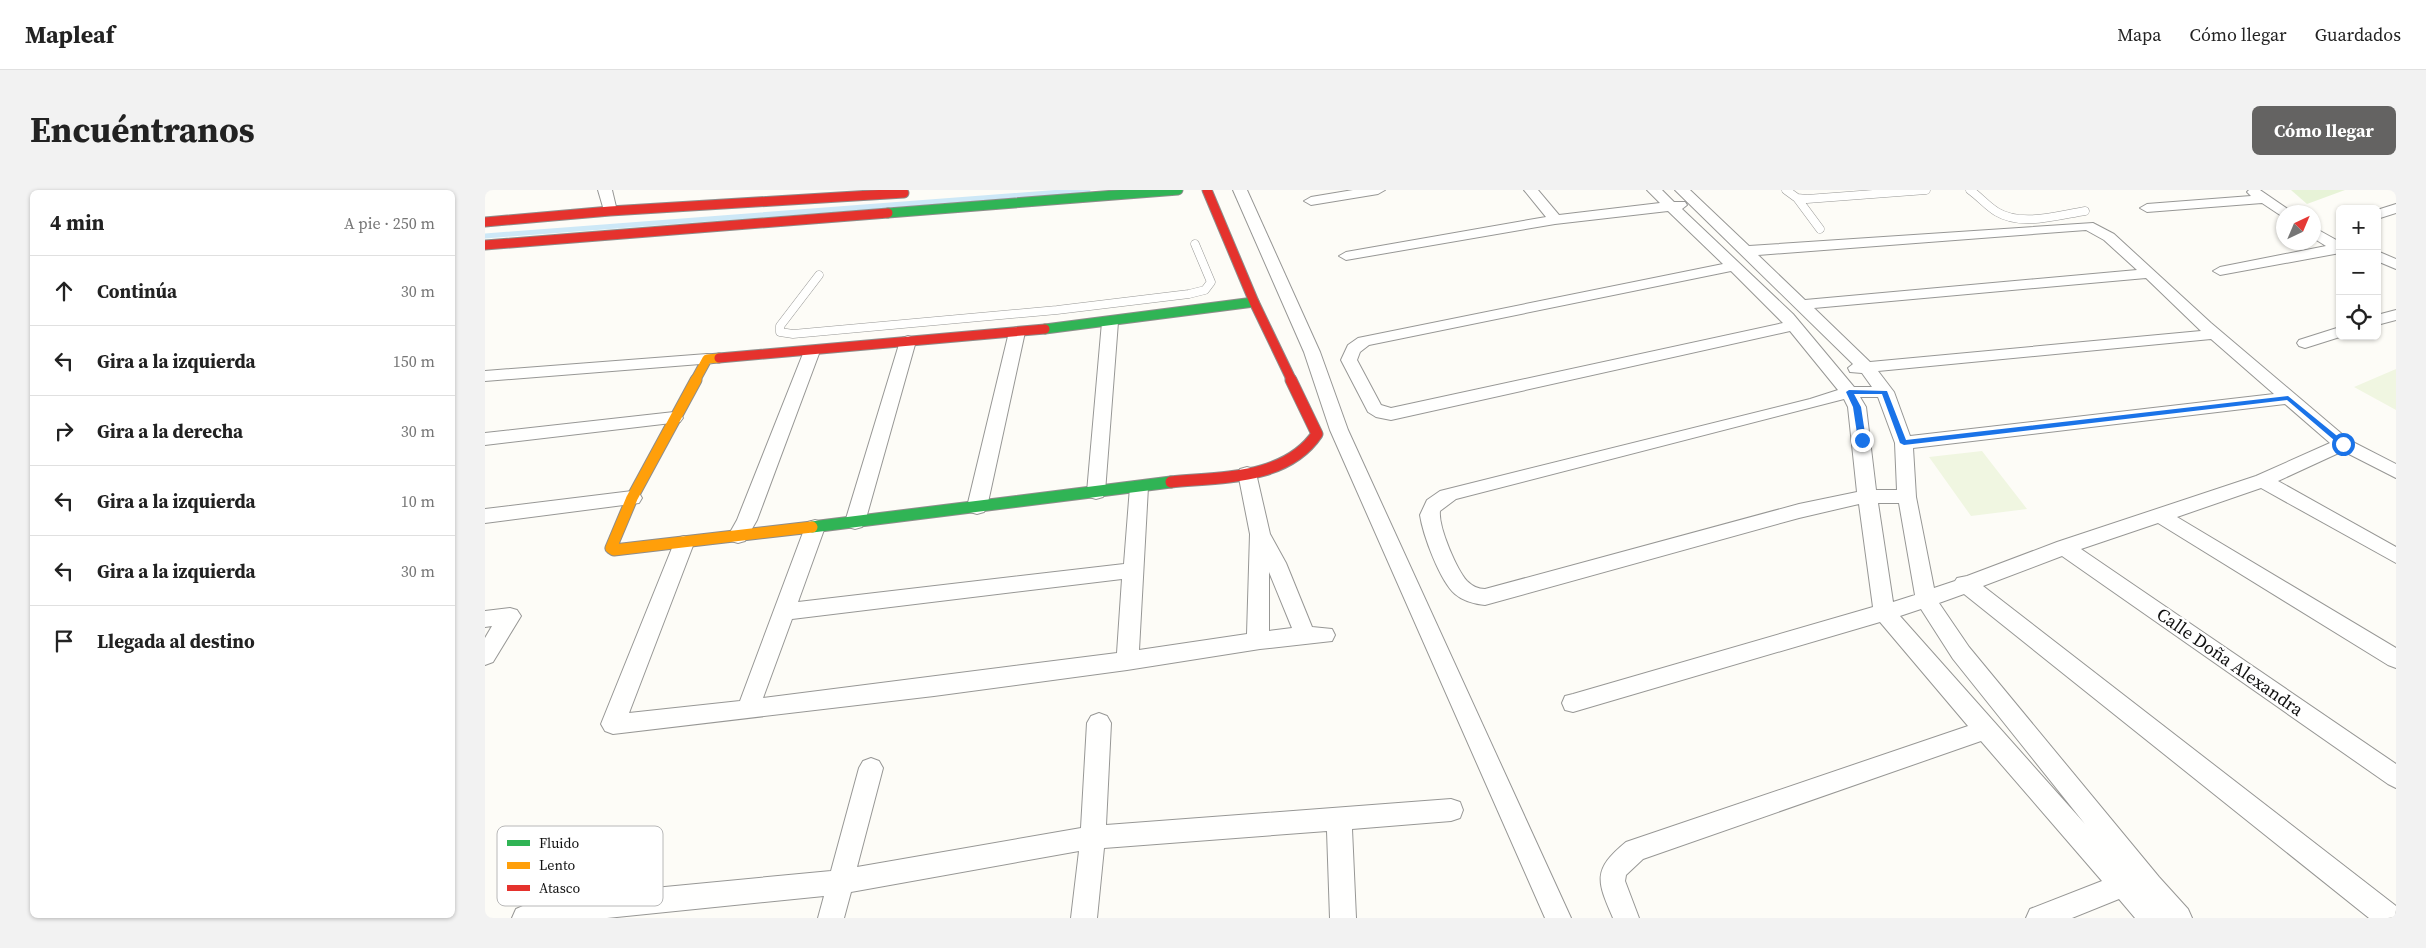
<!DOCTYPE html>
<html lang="es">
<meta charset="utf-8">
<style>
body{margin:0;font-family:"Source Serif 4",serif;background:#f2f2f2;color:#222}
.controls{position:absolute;right:15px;top:15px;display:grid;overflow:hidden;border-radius:8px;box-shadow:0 1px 4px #0004}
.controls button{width:45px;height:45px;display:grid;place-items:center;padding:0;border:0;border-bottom:1px solid #e0e0e0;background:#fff;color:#222;font:25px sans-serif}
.compass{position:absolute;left:1791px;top:15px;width:45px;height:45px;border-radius:50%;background:#fff;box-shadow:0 1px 4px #0004;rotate:44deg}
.stop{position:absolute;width:15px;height:15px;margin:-11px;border:4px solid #1a73e8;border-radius:50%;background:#fff}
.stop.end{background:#1a73e8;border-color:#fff;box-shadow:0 1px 5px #0008}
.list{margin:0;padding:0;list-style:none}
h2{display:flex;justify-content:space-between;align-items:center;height:65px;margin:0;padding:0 20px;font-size:21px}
h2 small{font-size:16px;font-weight:400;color:#767676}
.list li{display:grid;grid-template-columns:32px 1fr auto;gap:15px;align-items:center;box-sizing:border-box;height:70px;padding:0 20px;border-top:1px solid #e0e0e0}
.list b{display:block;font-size:19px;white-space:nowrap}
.list em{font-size:16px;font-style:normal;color:#767676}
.icon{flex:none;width:28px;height:28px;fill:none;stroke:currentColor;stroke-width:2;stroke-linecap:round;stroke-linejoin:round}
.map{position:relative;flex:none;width:1911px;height:728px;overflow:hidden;border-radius:8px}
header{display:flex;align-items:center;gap:30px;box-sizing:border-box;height:70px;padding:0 25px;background:#fff;border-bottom:1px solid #e0e0e0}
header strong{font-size:24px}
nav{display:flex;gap:28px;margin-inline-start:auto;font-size:18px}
.intro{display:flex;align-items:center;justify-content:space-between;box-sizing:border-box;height:120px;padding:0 30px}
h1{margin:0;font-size:35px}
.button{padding:12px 22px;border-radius:8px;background:#646362;color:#fff;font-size:18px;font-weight:700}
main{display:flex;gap:30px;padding:0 30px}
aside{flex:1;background:#fff;border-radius:8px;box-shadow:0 1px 4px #0004}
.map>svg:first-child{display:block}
</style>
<header>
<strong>Mapleaf</strong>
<nav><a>Mapa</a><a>Cómo llegar</a><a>Guardados</a></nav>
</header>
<div class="intro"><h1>Encuéntranos</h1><a class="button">Cómo llegar</a></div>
<main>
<aside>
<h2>4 min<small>A pie · 250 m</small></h2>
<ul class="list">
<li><svg class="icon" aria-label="ahead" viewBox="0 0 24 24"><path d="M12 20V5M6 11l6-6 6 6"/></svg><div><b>Continúa</b></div><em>30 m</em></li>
<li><svg class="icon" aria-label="left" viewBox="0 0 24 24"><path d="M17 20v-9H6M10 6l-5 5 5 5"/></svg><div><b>Gira a la izquierda</b></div><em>150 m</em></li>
<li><svg class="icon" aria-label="right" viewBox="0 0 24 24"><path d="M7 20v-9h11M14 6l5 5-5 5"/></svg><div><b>Gira a la derecha</b></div><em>30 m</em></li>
<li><svg class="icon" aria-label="left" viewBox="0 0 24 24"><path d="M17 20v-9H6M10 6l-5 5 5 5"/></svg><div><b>Gira a la izquierda</b></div><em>10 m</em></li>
<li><svg class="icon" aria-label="left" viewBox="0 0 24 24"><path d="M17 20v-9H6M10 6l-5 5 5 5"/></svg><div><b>Gira a la izquierda</b></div><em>30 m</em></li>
<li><svg class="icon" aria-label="arrive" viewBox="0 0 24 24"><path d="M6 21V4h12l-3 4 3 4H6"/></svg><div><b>Llegada al destino</b></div></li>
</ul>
</aside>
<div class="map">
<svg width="1911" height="728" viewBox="0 0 1911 728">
<rect width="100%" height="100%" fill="#fdfcf7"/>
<path fill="#e7f3d7" d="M1806,0H1860L1822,14Z"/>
<path fill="#f0f6e1" d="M1911,179V220L1869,197Z
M1497,261L1542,319L1486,326L1444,267Z"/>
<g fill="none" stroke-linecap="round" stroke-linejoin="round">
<path stroke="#cde8f7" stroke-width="5" d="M0,46L603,0"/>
<defs>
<path id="lane" d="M1301,0L1312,8L1322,9L1441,0
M1485,0C1495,7 1502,16 1512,22C1537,37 1574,25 1600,21
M1312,8L1335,39
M334,85L295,136V142L308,144L572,120L704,104L720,100L726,92L710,54"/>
<path id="street" d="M113,0H127L132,21L130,24H120Z
M748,0H762L835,162L863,240L1086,728H1060L845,240L819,162Z
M868,0H900L893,4L826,15L819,11L826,7Z
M1039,0H1053L1074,25L1175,13L1162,0H1177L1189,12H1200L1202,15L1197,19L1308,124L1369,197H1387L1377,183L1365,182L1363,178L1368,174L1190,0H1205L1264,56L1608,33L1629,44L1726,133L1864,250L1911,274V288L1858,261L1793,291L1911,357V373L1776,298L1692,327L1911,458V478L1903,475L1673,333L1596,359L1911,574V598L1903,594L1577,366L1498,396L1911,716V728H1884L1479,404L1454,413L1484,457L1674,687L1703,719L1707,728H1650L1634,709L1587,728H1541L1545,719L1617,691L1496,551L1158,669L1141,685L1140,691L1154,728H1128C1112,691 1107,680 1141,652L1483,536L1395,432L1088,522L1080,520L1077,513L1080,506L1088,504L1388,417L1374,314L1314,328L1000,415C990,414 978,411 970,404C955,391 938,345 935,325L942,310L955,301L1325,209L1353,200L1305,141L906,230L891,227L883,222L856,170L863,155L873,148L1238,74L1183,21L1070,34L861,70L854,66L861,62L1061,27ZM1601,40L1619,50L1652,80L1320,110L1273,65ZM1246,81L1298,133L906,218L896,215L872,170L875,162L884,155ZM1661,88L1716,141L1385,172L1329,118ZM1726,149L1789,204L1425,246L1409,202L1393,181ZM1375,207H1393L1410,253L1412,300H1391L1381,217ZM1359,209L1363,217L1372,302L1314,314L1000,399C993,399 987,396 982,391C972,380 953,337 955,321L971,309ZM1800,214L1845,253L1771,286L1572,352L1482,386L1472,388L1470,391L1449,398L1431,307L1428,258ZM1393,313H1414L1430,405L1408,412ZM1436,419L1468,469L1600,634L1415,426Z
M1764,0H1775L1807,22L1795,25L1777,13L1662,22L1655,18L1662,14L1766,6L1762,2Z
M1911,14V23L1892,29V20Z
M1828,37L1855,52V63L1735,85L1728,81L1735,77L1841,56L1828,48Z
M1892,61L1911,69V79L1892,71Z
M1911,120V130L1892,135V125Z
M625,127L633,132L620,302L618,307L611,309L604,307L602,302L617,132Z
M532,137L538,139L540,142L502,317L499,322L492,324L485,322L482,317L524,142L526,139Z
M1855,137V146H1858L1820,158L1814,156L1812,153L1814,150Z
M423,146L429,148L431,151L380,332L377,337L370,339L363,337L360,332L415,151L417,148Z
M327,156L333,158L335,161L272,330L260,351L253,353L246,351L243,346L252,330L319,161L321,158Z
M222,164L228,165L230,169L228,173L0,191V181Z
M189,222L195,224L198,228L195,232L0,255V243Z
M762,277L769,279L771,283L785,344L801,373L827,437L847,439L850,445L847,451L775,459L642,480L449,506L128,544L120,541L116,534L189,353L192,348L199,346L206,348L209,353L144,523L255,511L320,337L323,332L330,330L337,332L340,337L313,412L639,374L645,297L647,292L654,291L661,292L663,297L654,460L762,444L765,344L753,283L755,279ZM784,382L807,438L784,441ZM637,389L632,463L278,508L307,429Z
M147,301L154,303L157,308L154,313L0,333V319Z
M25,418L32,420L36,426L8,472L0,475V448L7,436L0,437V421Z
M614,523L622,526L626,533L621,635L966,609L975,612L978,620L975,628L966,631L867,639L871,728H845L842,641L619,658L612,728H586L594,661L366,702L359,728H333L339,706L122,728H27L31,719L40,715L96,705L346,681L374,578L378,571L386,568L394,571L398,578L372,677L596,638L602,533L606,526Z"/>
<path id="fast-far1" d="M403,23L693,0
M560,139L769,112"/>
<path id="fast" d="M327,337L686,292"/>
<path id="slow-far1" d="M210,191L222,169L234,168"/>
<path id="slow" d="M211,190L147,308L126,358L129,360L327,337"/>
<path id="jam-far1" d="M722,0L769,112L807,191
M0,32L125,21L419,3
M0,55L403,23
M234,168L560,139"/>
<path id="jam" d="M686,292C736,287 801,290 832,244L806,190"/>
</defs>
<use href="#lane" stroke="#979795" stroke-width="9"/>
<use href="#street" stroke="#979795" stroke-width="2"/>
<use href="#fast-far1" stroke="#8e8d8b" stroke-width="11"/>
<use href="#fast" stroke="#8e8d8b" stroke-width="13"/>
<use href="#slow-far1" stroke="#8e8d8b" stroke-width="11"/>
<use href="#slow" stroke="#8e8d8b" stroke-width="13"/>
<use href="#jam-far1" stroke="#8e8d8b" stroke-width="11"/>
<use href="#jam" stroke="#8e8d8b" stroke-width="13"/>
<use href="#lane" stroke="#fffffe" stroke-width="8"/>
<use href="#street" fill="#fffffe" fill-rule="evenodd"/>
<use href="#fast-far1" stroke="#30b455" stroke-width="9"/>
<use href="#fast" stroke="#30b455" stroke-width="11"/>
<use href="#slow-far1" stroke="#ff9f0a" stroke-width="9"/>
<use href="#slow" stroke="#ff9f0a" stroke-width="11"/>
<use href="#jam-far1" stroke="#e5322d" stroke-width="9"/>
<use href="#jam" stroke="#e5322d" stroke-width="11"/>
</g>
<path fill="#1a73e8" d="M1364,200L1402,201L1421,250L1803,206L1862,254L1856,256L1802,210L1419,255L1415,253L1397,204H1369L1376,217L1381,250L1377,252L1373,250L1368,217L1361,202Z"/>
<g text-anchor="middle" stroke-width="5" stroke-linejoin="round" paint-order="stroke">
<g font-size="18" fill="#111" stroke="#fff">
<text transform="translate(1745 472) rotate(35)" y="6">Calle Doña Alexandra</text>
</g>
</g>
<rect x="12" y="636" width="166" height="80" rx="8" fill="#fff" stroke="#b8b8b8" stroke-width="1"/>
<rect x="22" y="650" width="23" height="6" fill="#30b455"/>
<rect x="22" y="672" width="23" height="7" fill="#ff9f0a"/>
<rect x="22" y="695" width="23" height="6" fill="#e5322d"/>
<g font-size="14" fill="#111">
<text x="54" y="658">Fluido</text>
<text x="54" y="680">Lento</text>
<text x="54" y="703">Atasco</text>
</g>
</svg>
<div class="controls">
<button>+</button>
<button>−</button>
<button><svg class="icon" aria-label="locate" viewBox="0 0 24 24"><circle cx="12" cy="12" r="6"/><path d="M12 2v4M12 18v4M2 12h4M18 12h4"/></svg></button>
</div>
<svg class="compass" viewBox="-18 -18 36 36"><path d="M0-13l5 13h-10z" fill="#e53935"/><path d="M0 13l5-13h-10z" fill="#767676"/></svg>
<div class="stop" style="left:1858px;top:254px"></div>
<div class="stop end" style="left:1377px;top:250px"></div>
</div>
</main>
